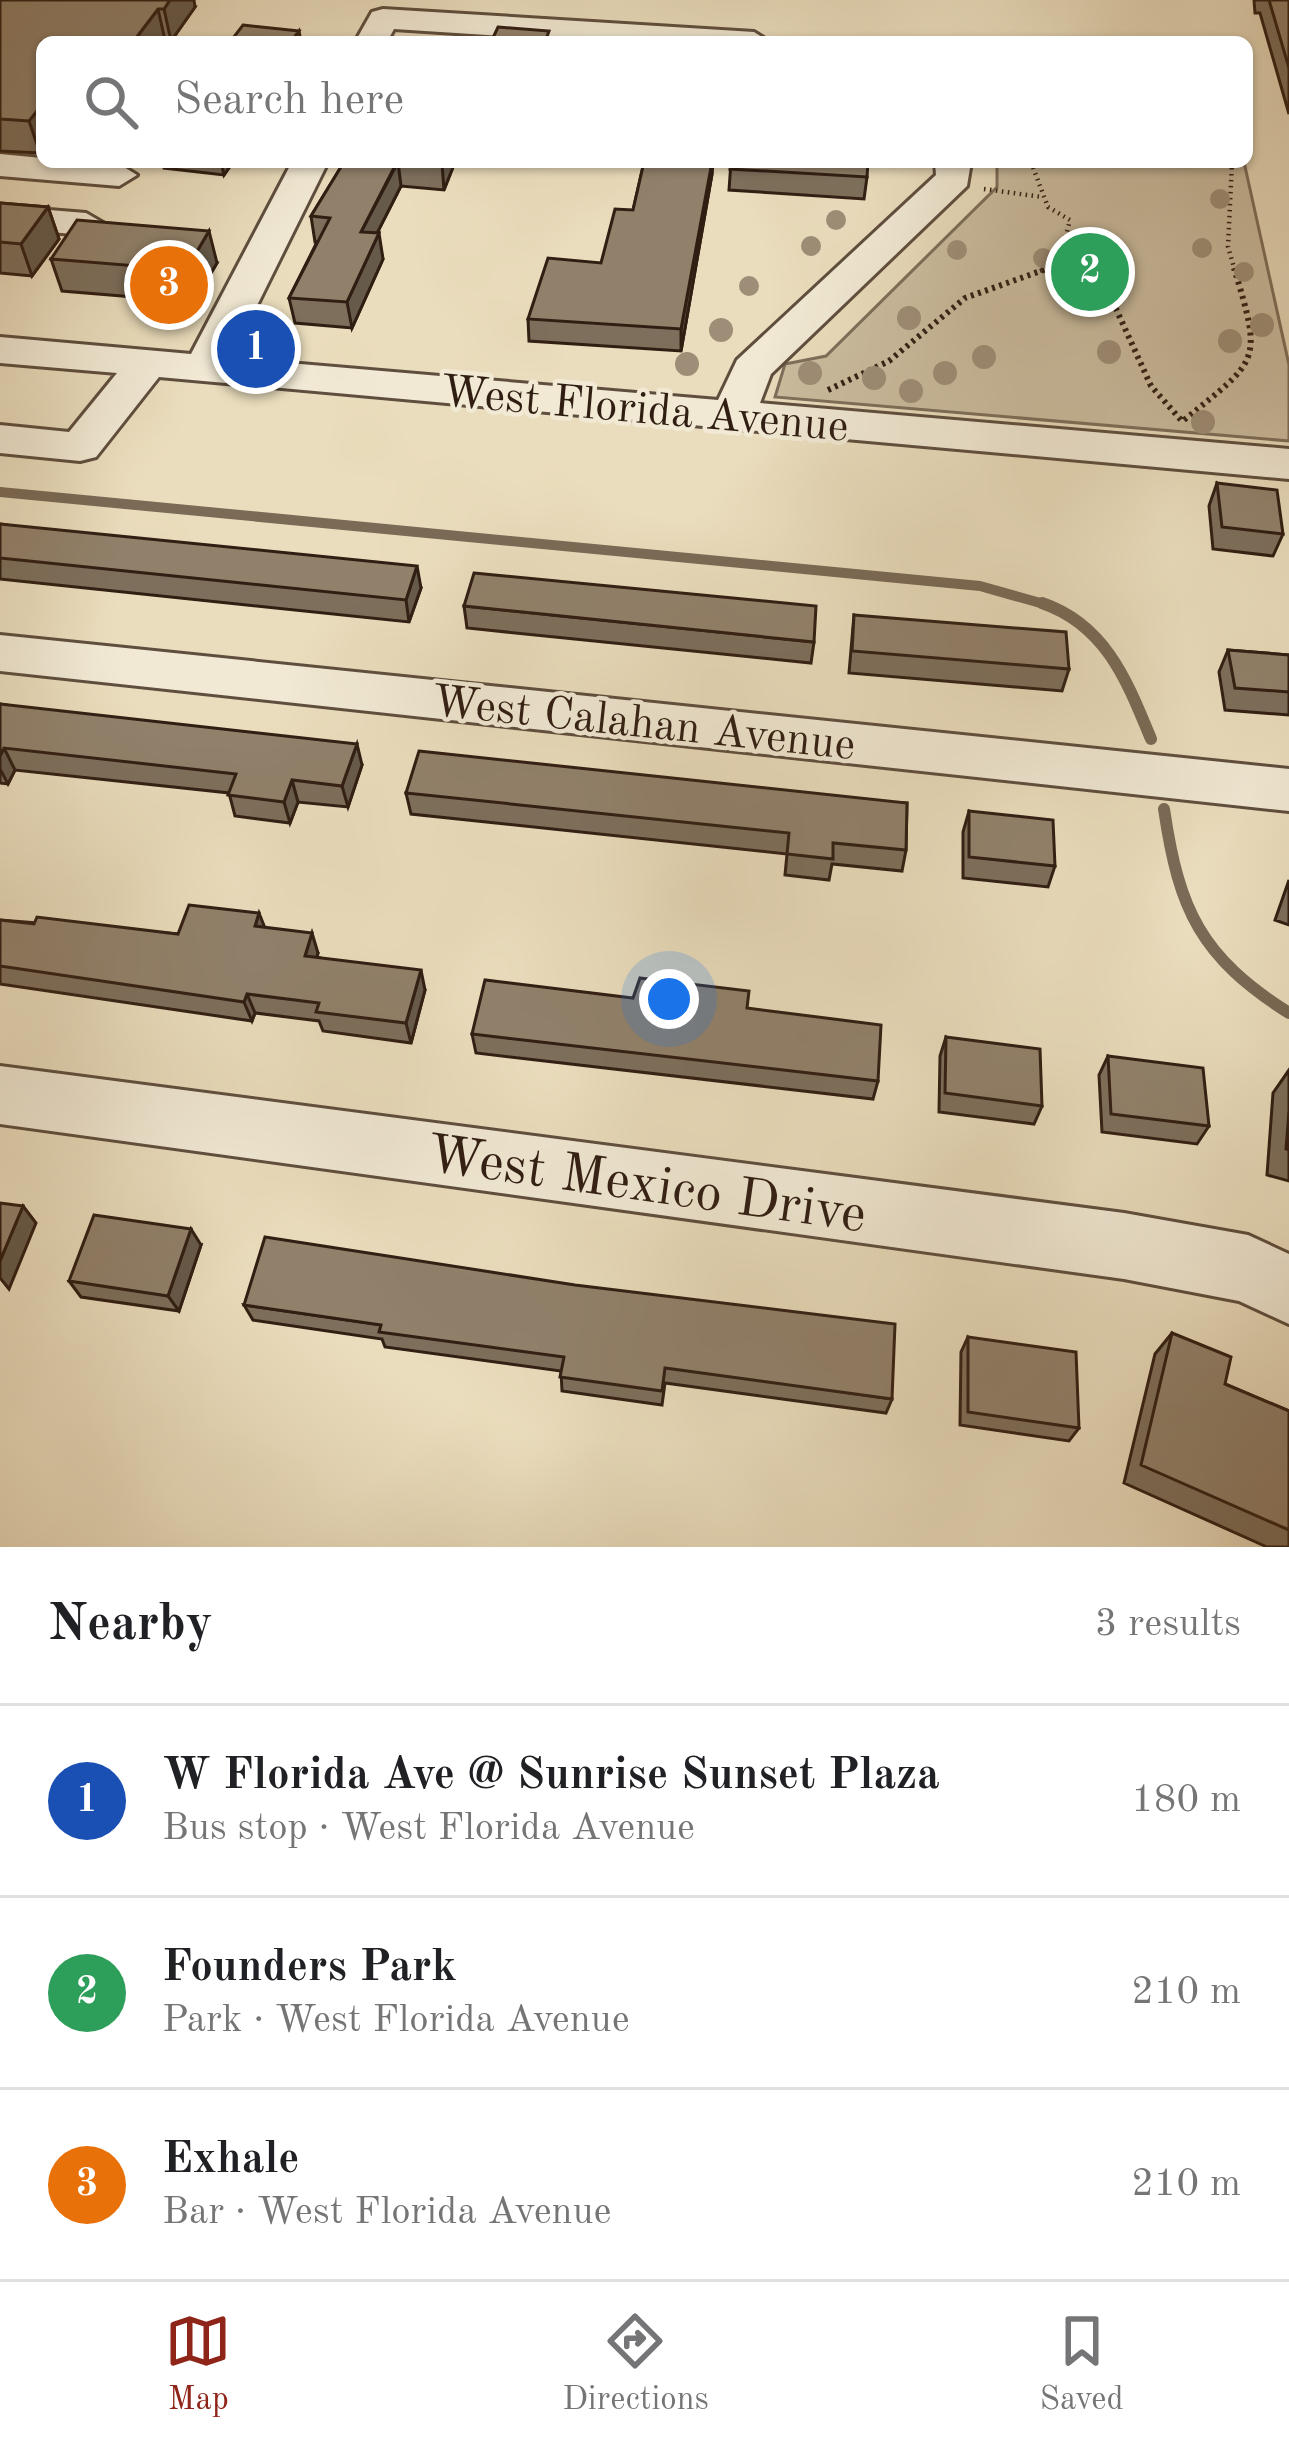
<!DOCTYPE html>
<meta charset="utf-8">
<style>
body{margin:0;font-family:"Old Standard TT",serif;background:#f6f6f6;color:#202124}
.you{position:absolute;left:669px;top:999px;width:42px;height:42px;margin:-30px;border:9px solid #fff;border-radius:50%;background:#1a73e8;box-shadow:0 0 0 18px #1a73e833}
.badge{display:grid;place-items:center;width:78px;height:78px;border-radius:50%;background:#8f2418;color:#fff;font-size:39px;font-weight:700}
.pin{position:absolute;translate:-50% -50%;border:6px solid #fff;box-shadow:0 3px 12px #0006}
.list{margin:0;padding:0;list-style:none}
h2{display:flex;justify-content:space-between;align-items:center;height:156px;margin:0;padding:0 48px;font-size:51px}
h2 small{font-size:39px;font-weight:400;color:#757577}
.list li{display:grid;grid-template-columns:78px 1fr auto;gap:36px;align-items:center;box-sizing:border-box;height:192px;padding:0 48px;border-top:3px solid #e0e0e0}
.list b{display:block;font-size:45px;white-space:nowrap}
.list p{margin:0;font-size:39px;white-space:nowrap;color:#757577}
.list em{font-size:39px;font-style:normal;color:#757577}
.icon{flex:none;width:66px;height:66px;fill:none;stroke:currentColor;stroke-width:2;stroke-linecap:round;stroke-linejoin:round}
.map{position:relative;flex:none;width:1289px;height:1547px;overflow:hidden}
.search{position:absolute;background:#fff;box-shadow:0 3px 9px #0004;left:36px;right:36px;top:36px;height:132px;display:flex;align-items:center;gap:30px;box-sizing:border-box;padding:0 42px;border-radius:18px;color:#757577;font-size:45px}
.sheet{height:732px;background:#fff}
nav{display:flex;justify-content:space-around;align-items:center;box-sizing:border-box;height:168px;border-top:3px solid #e0e0e0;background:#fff;font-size:33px;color:#757577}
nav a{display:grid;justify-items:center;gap:6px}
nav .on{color:#8f2418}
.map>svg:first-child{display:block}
</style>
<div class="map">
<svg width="1289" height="1547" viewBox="0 0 1289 1547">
<rect width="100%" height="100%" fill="#eaddbd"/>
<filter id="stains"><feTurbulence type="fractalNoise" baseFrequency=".00167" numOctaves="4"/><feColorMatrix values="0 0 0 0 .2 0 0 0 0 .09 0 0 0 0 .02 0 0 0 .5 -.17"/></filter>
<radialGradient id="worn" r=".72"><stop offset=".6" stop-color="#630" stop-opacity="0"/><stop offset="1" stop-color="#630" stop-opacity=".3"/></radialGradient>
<path fill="#cbbda0" stroke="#7e6e5a" stroke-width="3" d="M997,162H1244L1289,365V441L775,397L785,364L826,356L997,187Z"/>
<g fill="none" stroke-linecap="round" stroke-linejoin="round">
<path stroke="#7a6a56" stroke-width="10" d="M0,492L980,586L1051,606"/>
<path stroke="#7a6a56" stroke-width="12" d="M1042,603C1106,625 1127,681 1151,739
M1164,809C1179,911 1201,957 1289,1013"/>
<defs>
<path id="minor" d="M383,9L754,32L770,42H597L394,29L387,42H355L372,12Z
M0,154L42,158V162L119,164L137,175L119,186L0,176Z
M292,162H328L231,358L718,400L737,360L936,175L935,162H971L967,186L771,374L760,403L1289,449V479L159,377L96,457L80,461L0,453V425L69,432L117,373L0,363V337L191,354Z
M0,206L86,213L105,224L86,235L0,228Z
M0,635L1289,769V811L0,671Z
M0,1066L1124,1213L1248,1235L1289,1254V1324L1239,1301L1124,1279L0,1124Z"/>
</defs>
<use href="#minor" stroke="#5f4e3e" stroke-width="6"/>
<path stroke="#311e13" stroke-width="4.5" stroke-dasharray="1.5 4.5" stroke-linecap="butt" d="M1031,162L1048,207L1070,220L1064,243L1072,259L1089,271
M1232,162L1228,247L1235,271
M984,189L1042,197
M1040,271L1072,259"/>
<path stroke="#311e13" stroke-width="6" stroke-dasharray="3 4.5" stroke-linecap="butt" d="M1085,268L1103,280L1151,386L1181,420
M828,390L889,361L965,298L1049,268
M1184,420C1259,359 1263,363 1234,268"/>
<use href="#minor" fill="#f1e9d4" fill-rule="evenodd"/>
</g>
<g fill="#9e8e77">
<circle cx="1220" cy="199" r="10"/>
<circle cx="836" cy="220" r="10"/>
<circle cx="811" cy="246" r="10"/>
<circle cx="1202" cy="248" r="10"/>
<circle cx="957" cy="250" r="10"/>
<circle cx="1043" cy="258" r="10"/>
<circle cx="1095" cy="261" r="10"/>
<circle cx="1244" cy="272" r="10"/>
<circle cx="749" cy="286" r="10"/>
<circle cx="1093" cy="306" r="10"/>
<circle cx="909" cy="318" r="12"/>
<circle cx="1262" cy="325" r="12"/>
<circle cx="721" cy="330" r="12"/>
<circle cx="1230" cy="341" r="12"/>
<circle cx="1109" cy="352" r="12"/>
<circle cx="984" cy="357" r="12"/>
<circle cx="687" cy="364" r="12"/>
<circle cx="810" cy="373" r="12"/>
<circle cx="945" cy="373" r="12"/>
<circle cx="874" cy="378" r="12"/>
<circle cx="911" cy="391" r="12"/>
<circle cx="1203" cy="422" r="12"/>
</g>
<path fill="#7d6f5c" stroke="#311e13" stroke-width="3" d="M0,0L195,7L171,41L42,42L40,153L0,151Z
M1254,0H1289V114L1260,13H1255Z
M162,162H233L224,175L164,168Z
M344,162H455L444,190L401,186L377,233L383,259L352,328L295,323L289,298L317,242H315L311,216Z
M644,162H713L712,174L681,351L529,341L528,319L601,263L633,210Z
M731,162L867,177L864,199L729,190Z
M0,203L48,207L59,239L32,276L0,273Z
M51,259L217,263L194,302L62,291Z
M1217,483L1283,534L1273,556L1213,549L1209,506Z
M0,524L421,588L409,622L0,579Z
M464,606L814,642L811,663L467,628Z
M854,615L1069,669L1062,691L849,673Z
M1228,650L1289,655V715L1225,710L1219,672Z
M0,704L362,765L348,807L298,802L290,823L235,816L229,793L15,770L8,784L0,783Z
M406,793L907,803L906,850L902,871L832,864L829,880L785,875L787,854L411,814Z
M969,811L1055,866L1048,887L963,878V832Z
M1289,880V925L1275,920Z
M0,920L178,934L265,928L318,953L317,957L425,990L411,1043L323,1031L319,1021L255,1013L252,1021L0,984Z
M633,998L747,1008L878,1081L873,1099L476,1053L472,1034Z
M946,1037L1042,1106L1034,1124L939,1112L940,1056Z
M1108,1056L1209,1126L1197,1144L1102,1132L1099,1075Z
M1289,1070V1181L1267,1175L1273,1093Z
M201,1245L179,1311L81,1297L69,1281Z
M244,1305L892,1399L886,1413L665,1383L662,1405L562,1391L561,1371L385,1347L382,1339L253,1320Z
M1172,1333L1225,1384L1289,1411V1547H1267L1124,1483L1155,1354Z
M968,1337L1079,1428L1069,1441L960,1425L961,1352Z"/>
<path fill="#665a4b" stroke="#311e13" stroke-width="3" d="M170,0H194L195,7L171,41L164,9Z
M158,9L165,40L164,42H133Z
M299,31L301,42H291Z
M42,105V151L40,153L29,121Z
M221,162H233L224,175Z
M398,162L401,186L365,257L361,232Z
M443,162H455L444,190L442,164Z
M712,162V174L681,351V329Z
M48,207L59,239L32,276L21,244Z
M209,231L217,263L194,302L186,270Z
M379,233L383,259L352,328L347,302Z
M417,566L421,588L409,622L406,600Z
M357,744L362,765L348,807L342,786Z
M4,748L15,770L8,784L0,769V756Z
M292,780L298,802L290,823L284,802Z
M259,913L267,933L255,926Z
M312,933L318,953L311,976L305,956Z
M421,970L425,990L411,1043L406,1023Z
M247,994L255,1013L252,1021L244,1002Z
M23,1206L36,1223L9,1289L0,1278V1261Z
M191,1229L201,1245L179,1311L168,1296Z"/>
<path fill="#91816b" stroke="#311e13" stroke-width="3" d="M0,0H170L164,9H158L133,42H42V105L29,121L0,119Z
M1269,0H1289V68Z
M243,25L299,31L291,42H230Z
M498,27L549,31L545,42H491Z
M675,38L725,41L674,42Z
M344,162H397L361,232L379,233L347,302L289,298L330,218L311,216Z
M644,162H712L681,329L528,319L548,258L601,263L615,209L633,210Z
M731,162H868L867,177L730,169Z
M0,203L48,207L21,244L0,242Z
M77,220L209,231L186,270L51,259Z
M1217,483L1277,490L1283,534L1222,527Z
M0,524L417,566L406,600L0,558Z
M474,573L816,606L814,642L464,606Z
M854,615L1066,632L1069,669L852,651Z
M1228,650L1289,655V692L1235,688Z
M0,704L357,744L342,786L292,780L284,802L228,795L236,774L4,748L0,756Z
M419,751L907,803L906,850L833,843V859L787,854L789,833L406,793Z
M969,811L1053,820L1055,866L969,857Z
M189,905L259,913L255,926L312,933L305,956L421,970L406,1023L316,1012L319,1003L247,994L244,1002L0,966V920L34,924L37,917L178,934Z
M640,978L749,991L747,1008L881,1025L878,1081L472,1034L485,980L633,998Z
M946,1037L1040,1049L1042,1106L945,1093Z
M1108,1056L1203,1068L1209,1126L1111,1114Z
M1289,1112V1150L1286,1149Z
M0,1203L23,1206L0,1261Z
M94,1215L191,1229L168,1296L69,1281Z
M265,1237L575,1285L895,1324L892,1399L665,1368L662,1391L560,1377L564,1357L379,1332L381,1325L244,1305Z
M1172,1333L1231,1357L1225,1384L1289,1411V1530L1141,1465Z
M968,1337L1076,1352L1079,1428L968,1412Z"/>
<g text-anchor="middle" stroke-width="9" stroke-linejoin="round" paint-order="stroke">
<g font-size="45" fill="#311e13" stroke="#f1e9d4">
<text transform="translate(645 407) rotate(5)" y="16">West Florida Avenue</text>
<text transform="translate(644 721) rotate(6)" y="16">West Calahan Avenue</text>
</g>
<g font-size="54" fill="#311e13" stroke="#f1e9d4">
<text transform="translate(647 1182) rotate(8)" y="19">West Mexico Drive</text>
</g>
</g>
<rect width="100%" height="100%" filter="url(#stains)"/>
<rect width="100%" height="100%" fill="url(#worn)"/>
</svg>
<div class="you"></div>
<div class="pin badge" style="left:256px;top:349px;background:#1a4fb4">1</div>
<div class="pin badge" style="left:1090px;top:272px;background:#2e9e5b">2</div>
<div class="pin badge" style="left:169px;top:285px;background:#e8710a">3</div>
<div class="search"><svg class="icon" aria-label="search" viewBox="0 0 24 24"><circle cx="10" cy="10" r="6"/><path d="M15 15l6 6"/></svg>Search here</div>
</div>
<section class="sheet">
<h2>Nearby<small>3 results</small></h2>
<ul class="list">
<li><span class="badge" style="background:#1a4fb4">1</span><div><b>W Florida Ave @ Sunrise Sunset Plaza</b><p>Bus stop · West Florida Avenue</p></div><em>180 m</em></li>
<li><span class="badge" style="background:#2e9e5b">2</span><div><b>Founders Park</b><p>Park · West Florida Avenue</p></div><em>210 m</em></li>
<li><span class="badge" style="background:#e8710a">3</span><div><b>Exhale</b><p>Bar · West Florida Avenue</p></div><em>210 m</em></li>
</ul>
</section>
<nav>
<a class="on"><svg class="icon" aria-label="map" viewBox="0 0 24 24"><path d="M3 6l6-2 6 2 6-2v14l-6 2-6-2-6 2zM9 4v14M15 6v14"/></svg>Map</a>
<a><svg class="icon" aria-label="directions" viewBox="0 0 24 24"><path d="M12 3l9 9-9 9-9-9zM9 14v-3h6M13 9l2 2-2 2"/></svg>Directions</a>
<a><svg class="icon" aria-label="saved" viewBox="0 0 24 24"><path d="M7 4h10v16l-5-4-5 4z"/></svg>Saved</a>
</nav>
